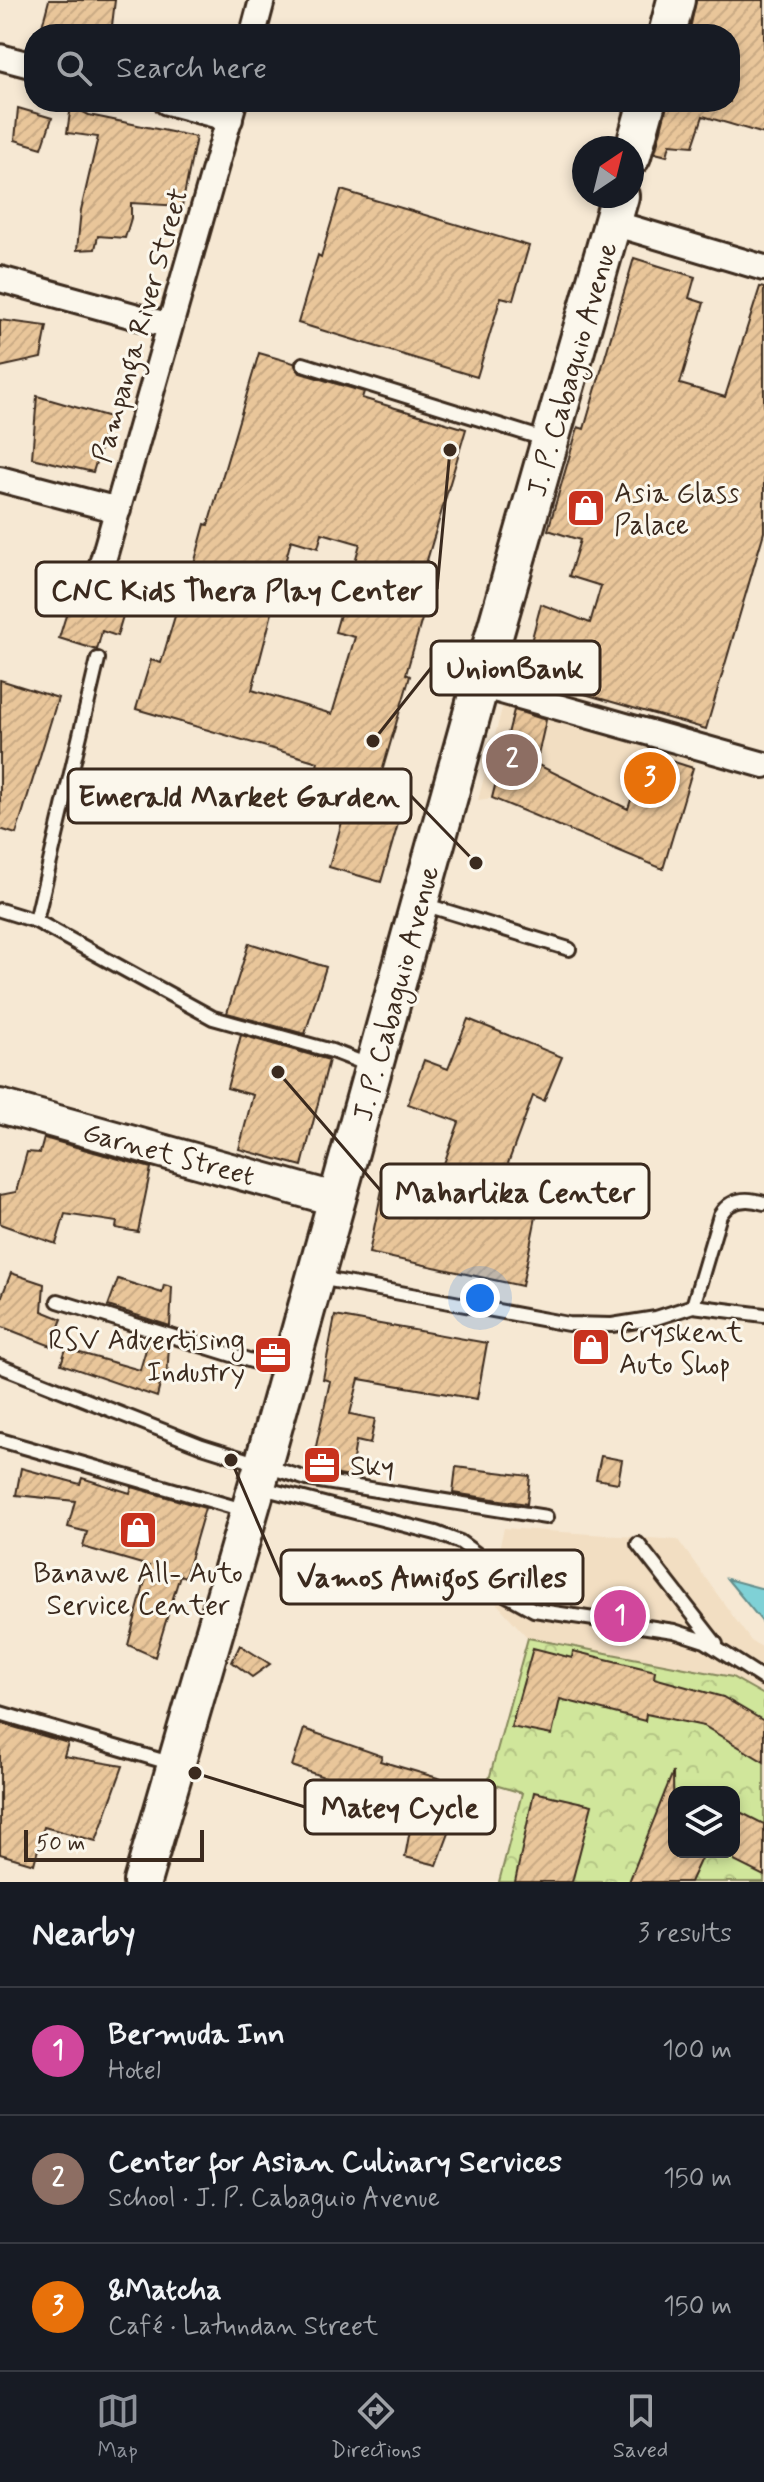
<!DOCTYPE html>
<meta charset="utf-8">
<style>
body{margin:0;font-family:Mynerve,sans-serif;background:#242831;color:#f1f3f6}
.controls{position:absolute;right:24px;bottom:24px;display:grid;overflow:hidden;border-radius:16px;box-shadow:0 4px 12px #0003}
.controls button{width:72px;height:72px;display:grid;place-items:center;padding:0;border:0;border-bottom:2px solid #363941;background:#171b24;color:#f1f3f6;font:40px sans-serif}
.compass{position:absolute;left:572px;top:136px;width:72px;height:72px;border-radius:50%;background:#171b24;box-shadow:0 4px 12px #0003;rotate:35deg}
.scale{position:absolute;left:24px;bottom:20px;width:180px;box-sizing:border-box;padding-left:8px;border:4px solid #3b2a1e;border-top:0;font-size:22px;line-height:28px;white-space:nowrap;color:#3b2a1e;-webkit-text-stroke:6px #fbf7ec;paint-order:stroke}
.you{position:absolute;left:480px;top:1298px;width:28px;height:28px;margin:-20px;border:6px solid #fff;border-radius:50%;background:#1a73e8;box-shadow:0 0 0 12px #1a73e833}
.badge{display:grid;place-items:center;width:52px;height:52px;border-radius:50%;background:#8c9099;color:#fff;font-size:26px;font-weight:700}
.pin{position:absolute;translate:-50% -50%;border:4px solid #fff;box-shadow:0 2px 8px #0006}
.list{margin:0;padding:0;list-style:none}
h2{display:flex;justify-content:space-between;align-items:center;height:104px;margin:0;padding:0 32px;font-size:34px}
h2 small{font-size:26px;font-weight:400;color:#9ea1a6}
.list li{display:grid;grid-template-columns:52px 1fr auto;gap:24px;align-items:center;box-sizing:border-box;height:128px;padding:0 32px;border-top:2px solid #363941}
.list b{display:block;font-size:30px;white-space:nowrap}
.list p{margin:0;font-size:26px;white-space:nowrap;color:#9ea1a6}
.list em{font-size:26px;font-style:normal;color:#9ea1a6}
.icon{flex:none;width:44px;height:44px;fill:none;stroke:currentColor;stroke-width:2;stroke-linecap:round;stroke-linejoin:round}
.map{position:relative;flex:none;width:764px;height:1882px;overflow:hidden}
.search{position:absolute;background:#171b24;box-shadow:0 4px 12px #0003;left:24px;right:24px;top:24px;height:88px;display:flex;align-items:center;gap:20px;box-sizing:border-box;padding:0 28px;border-radius:32px;color:#9ea1a6;font-size:30px}
.sheet{height:488px;background:#171b24}
nav{display:flex;justify-content:space-around;align-items:center;box-sizing:border-box;height:112px;border-top:2px solid #363941;background:#171b24;font-size:22px;color:#9ea1a6}
nav a{display:grid;justify-items:center;gap:4px}
nav .on{color:#8c9099}
.map>svg:first-child{display:block}
</style>
<div class="map">
<svg width="764" height="1882" viewBox="0 0 764 1882">
<defs>
<pattern id="forest-crowns" width="20" height="18" patternUnits="userSpaceOnUse" patternTransform="scale(2)"><rect width="20" height="18" fill="#d0e69b"/><path d="M2 6a3 3 0 1 1 6 0M12 15a3 3 0 1 1 6 0" fill="none" stroke="#b4c585"/></pattern>
<pattern id="building-hatch" width="6" height="6" patternUnits="userSpaceOnUse" patternTransform="scale(2)"><rect width="6" height="6" fill="#e9c69a"/><path d="M-1 1l2-2M0 6l6-6M5 7l2-2" fill="none" stroke="#c9aa84"/></pattern>
</defs>
<rect width="100%" height="100%" fill="#f6e8d3"/>
<filter id="ink" filterUnits="userSpaceOnUse"><feTurbulence type="fractalNoise" baseFrequency=".0125" numOctaves="2"/><feDisplacementMap in="SourceGraphic" scale="16" xChannelSelector="R" yChannelSelector="G"/><feConvolveMatrix kernelMatrix="1 2 1 2 8 2 1 2 1" color-interpolation-filters="sRGB"/></filter>
<g filter="url(#ink)">
<path fill="#f2dec2" d="M504,701L695,758L663,869L492,798L478,800Z
M504,1528L678,1540L751,1641L764,1648V1695L732,1677L528,1638L488,1594Z"/>
<path fill="url(#forest-crowns)" stroke="#86885c" stroke-width="2" fill-rule="evenodd" d="M528,1638L732,1677L764,1695V1882H499L522,1793L488,1783ZM674,1792H734V1852H674Z"/>
<path fill="#7fd1d6" stroke="#648e8c" stroke-width="2" d="M727,1579L764,1589V1624Z"/>
<path fill="url(#building-hatch)" stroke="#3b2a1e" stroke-width="2" fill-rule="evenodd" d="M49,0H115L111,34H40Z
M696,0H764V134L703,116L693,146L670,144L667,156L655,153L668,102H730V34H689Z
M71,106L89,115L196,137L182,206L131,203V218L125,238L98,236L95,249L77,250L81,210L98,137L67,133Z
M18,108L52,118L42,148L15,140Z
M341,190L529,246L513,300L501,297L477,377L298,323L318,255L321,257Z
M634,258L695,277L689,298L704,303L680,384L725,397L760,287L764,288V532L706,729L522,676L541,604L590,623L601,586L569,576L580,540L548,530L578,427L584,429Z
M0,320L47,326L41,358L0,367Z
M259,353L294,363L300,373L364,392L362,398L466,429L420,584L431,588L406,674L410,676L369,816L398,824L381,882L329,867L355,777L317,766L318,762L136,709L151,660L161,663L178,606L182,608L205,524L208,525ZM322,533L360,544L335,632L355,637L332,714L252,690L291,540L318,548Z
M37,396L110,417L93,472L32,458Z
M73,593L125,609L117,636L102,631L97,650L59,638Z
M0,680L58,698L16,834L0,829Z
M514,710L546,720L536,764L628,809L646,753L693,768L663,869L492,798Z
M249,943L326,967L305,1034L227,1013Z
M468,1019L562,1057L544,1101L533,1096L497,1193L539,1202L522,1286L369,1253L386,1170L438,1180L459,1122L408,1104L424,1060L448,1069Z
M241,1035L329,1060L302,1166L239,1149L253,1095L227,1088Z
M44,1138L151,1168L138,1232L116,1228L117,1222L65,1214L56,1244L0,1224V1195L16,1192L27,1152L40,1153Z
M11,1273L44,1284L42,1311L62,1319L51,1346L0,1326V1301Z
M118,1279L162,1293L164,1285L172,1287L170,1326L108,1306Z
M335,1316L487,1343L477,1399L359,1379L350,1414L375,1419L370,1444L356,1441L350,1477L311,1470L330,1381L323,1379Z
M149,1339L169,1345L167,1379L162,1377L157,1397L61,1364L66,1349L140,1370Z
M601,1456L622,1460L618,1483L596,1479Z
M456,1467L530,1476L527,1504L453,1493Z
M21,1468L80,1484L82,1478L130,1493L132,1487L205,1508L185,1577L180,1575L155,1657L128,1645L149,1566L83,1547L87,1532L68,1527L75,1501L16,1495Z
M240,1645L270,1664L252,1677L232,1662Z
M533,1648L572,1658L573,1651L655,1671L654,1678L723,1697L764,1721V1762L704,1726L646,1714L645,1721L560,1699L552,1735L511,1727Z
M0,1723L68,1743L64,1756L123,1766L96,1841L44,1827L34,1864L0,1854Z
M304,1729L382,1756L380,1761L472,1788L462,1822L454,1820L437,1865L405,1857L414,1808L292,1766Z
M673,1772L674,1852H704L690,1882H629Z
M534,1792L592,1805L572,1882H515Z
M734,1809L764,1824V1876L734,1861Z"/>
<g fill="none" stroke-linecap="round" stroke-linejoin="round">
<defs>
<path id="lane" d="M303,364L547,440
M98,659L36,921L213,1018L332,1051L371,1066
M423,904L569,949
M0,910L36,921
M319,1278L568,1324L612,1325L656,1318L693,1306L764,1315
M58,1301L284,1371
M693,1306L720,1215C730,1199 746,1197 764,1203
M0,1366L202,1446L307,1479L546,1517
M0,1440L247,1511
M258,1487L436,1533L460,1542L478,1555L503,1593L534,1610L674,1631L705,1641L764,1679
M638,1544L716,1644
M0,1713L173,1764"/>
<path id="street" d="M253,34L262,0
M0,57L34,66
M167,102L230,119
M613,223L764,268
M0,279L170,326
M0,479L118,510
M102,564L234,102
M480,685L764,765"/>
<path id="secondary" d="M0,1106L338,1200"/>
<path id="primary" d="M667,34L676,0
M632,156L647,102
M142,1882L263,1465L480,685L620,196"/>
</defs>
<use href="#lane" stroke="#3b2a1e" stroke-width="18"/>
<use href="#street" stroke="#3b2a1e" stroke-width="30"/>
<use href="#secondary" stroke="#3b2a1e" stroke-width="38"/>
<use href="#primary" stroke="#3b2a1e" stroke-width="42"/>
<use href="#lane" stroke="#fbf7ec" stroke-width="12"/>
<use href="#street" stroke="#fbf7ec" stroke-width="24"/>
<use href="#secondary" stroke="#fbf7ec" stroke-width="32"/>
<use href="#primary" stroke="#fbf7ec" stroke-width="36"/>
</g>
</g>
<defs>
<symbol id="shop-square" viewBox="-11 -11 22 22"><rect x="-9" y="-9" width="18" height="18" rx="4" fill="#c8321e" stroke="#fbf7ec"/><path d="M-5-2.5h2.3a2.7 3.5 0 0 1 5.4 0H5L5.5 6h-11ZM-1.5-2.5h3a1.5 2.3 0 0 0-3 0Z" fill="#fff"/></symbol>
<symbol id="office-square" viewBox="-11 -11 22 22"><rect x="-9" y="-9" width="18" height="18" rx="4" fill="#c8321e" stroke="#fbf7ec"/><path d="M-6-3h4V-5.5h4V-3h4V5H-6ZM-1-4.5V-3h2v-1.5ZM-6 0V1H6V0Z" fill="#fff"/></symbol>
</defs>
<g fill-rule="evenodd">
<use href="#shop-square" x="564" y="486" width="44" height="44"/>
<use href="#shop-square" x="569" y="1325" width="44" height="44"/>
<use href="#office-square" x="251" y="1333" width="44" height="44"/>
<use href="#office-square" x="300" y="1443" width="44" height="44"/>
<use href="#shop-square" x="116" y="1508" width="44" height="44"/>
</g>
<g text-anchor="middle" stroke-width="6" stroke-linejoin="round" paint-order="stroke">
<g font-size="28" fill="#3b2a1e" stroke="#fbf7ec">
<text transform="translate(139 325) rotate(-74)" y="10">Pampanga River Street</text>
<text transform="translate(571 369) rotate(-74)" y="10">J. P. Cabaguio Avenue</text>
<text transform="translate(395 993) rotate(-75)" y="10">J. P. Cabaguio Avenue</text>
<text transform="translate(169 1153) rotate(15)" y="10">Garnet Street</text>
</g>
<g font-size="28" fill="#3b2a1e" stroke="#fbf7ec" text-anchor="start">
<text x="614" y="502">Asia Glass<tspan x="614" dy="32">Palace</tspan></text>
<text x="619" y="1341">Cryskent<tspan x="619" dy="32">Auto Shop</tspan></text>
<text x="245" y="1349" text-anchor="end">RSV Advertising<tspan x="245" dy="32">Industry</tspan></text>
<text x="350" y="1475">Sky</text>
<text x="138" y="1582" text-anchor="middle">Banawe All- Auto<tspan x="138" dy="32">Service Center</tspan></text>
</g>
</g>
<path fill="none" stroke="#3b2a1e" stroke-width="3" d="M450 450L437 589M373 741L431 668M476 863L411 796M278 1072L381 1191M231 1460L281 1577M195 1773L305 1807"/>
<g fill="#3b2a1e" stroke="#fbf7ec" stroke-width="3">
<circle cx="450" cy="450" r="8"/>
<circle cx="373" cy="741" r="8"/>
<circle cx="476" cy="863" r="8"/>
<circle cx="278" cy="1072" r="8"/>
<circle cx="231" cy="1460" r="8"/>
<circle cx="195" cy="1773" r="8"/>
</g>
<g fill="#fbf7ec" stroke="#3b2a1e" stroke-width="3">
<rect x="36" y="562" width="401" height="54" rx="8"/>
<rect x="431" y="641" width="169" height="54" rx="8"/>
<rect x="68" y="769" width="343" height="54" rx="8"/>
<rect x="381" y="1164" width="268" height="54" rx="8"/>
<rect x="281" y="1550" width="302" height="54" rx="8"/>
<rect x="305" y="1780" width="190" height="54" rx="8"/>
</g>
<g font-size="30" text-anchor="middle" font-weight="bold" fill="#3b2a1e">
<text x="237" y="600">CNC Kids Thera Play Center</text>
<text x="515" y="678">UnionBank</text>
<text x="239" y="806">Emerald Market Garden</text>
<text x="515" y="1202">Maharlika Center</text>
<text x="432" y="1587">Vamos Amigos Grilles</text>
<text x="400" y="1817">Matey Cycle</text>
</g>
</svg>
<div class="controls">
<button><svg class="icon" aria-label="layers" viewBox="0 0 24 24"><path d="M12 4l9 5-9 5-9-5zM3 14l9 5 9-5"/></svg></button>
</div>
<svg class="compass" viewBox="-18 -18 36 36"><path d="M0-13l5 13h-10z" fill="#e53935"/><path d="M0 13l5-13h-10z" fill="#9ea1a6"/></svg>
<div class="scale">50 m</div>
<div class="you"></div>
<div class="pin badge" style="left:620px;top:1616px;background:#d1479c">1</div>
<div class="pin badge" style="left:512px;top:760px;background:#8d6e63">2</div>
<div class="pin badge" style="left:650px;top:778px;background:#e8710a">3</div>
<div class="search"><svg class="icon" aria-label="search" viewBox="0 0 24 24"><circle cx="10" cy="10" r="6"/><path d="M15 15l6 6"/></svg>Search here</div>
</div>
<section class="sheet">
<h2>Nearby<small>3 results</small></h2>
<ul class="list">
<li><span class="badge" style="background:#d1479c">1</span><div><b>Bermuda Inn</b><p>Hotel</p></div><em>100 m</em></li>
<li><span class="badge" style="background:#8d6e63">2</span><div><b>Center for Asian Culinary Services</b><p>School · J. P. Cabaguio Avenue</p></div><em>150 m</em></li>
<li><span class="badge" style="background:#e8710a">3</span><div><b>&amp;Matcha</b><p>Café · Latundan Street</p></div><em>150 m</em></li>
</ul>
</section>
<nav>
<a class="on"><svg class="icon" aria-label="map" viewBox="0 0 24 24"><path d="M3 6l6-2 6 2 6-2v14l-6 2-6-2-6 2zM9 4v14M15 6v14"/></svg>Map</a>
<a><svg class="icon" aria-label="directions" viewBox="0 0 24 24"><path d="M12 3l9 9-9 9-9-9zM9 14v-3h6M13 9l2 2-2 2"/></svg>Directions</a>
<a><svg class="icon" aria-label="saved" viewBox="0 0 24 24"><path d="M7 4h10v16l-5-4-5 4z"/></svg>Saved</a>
</nav>
